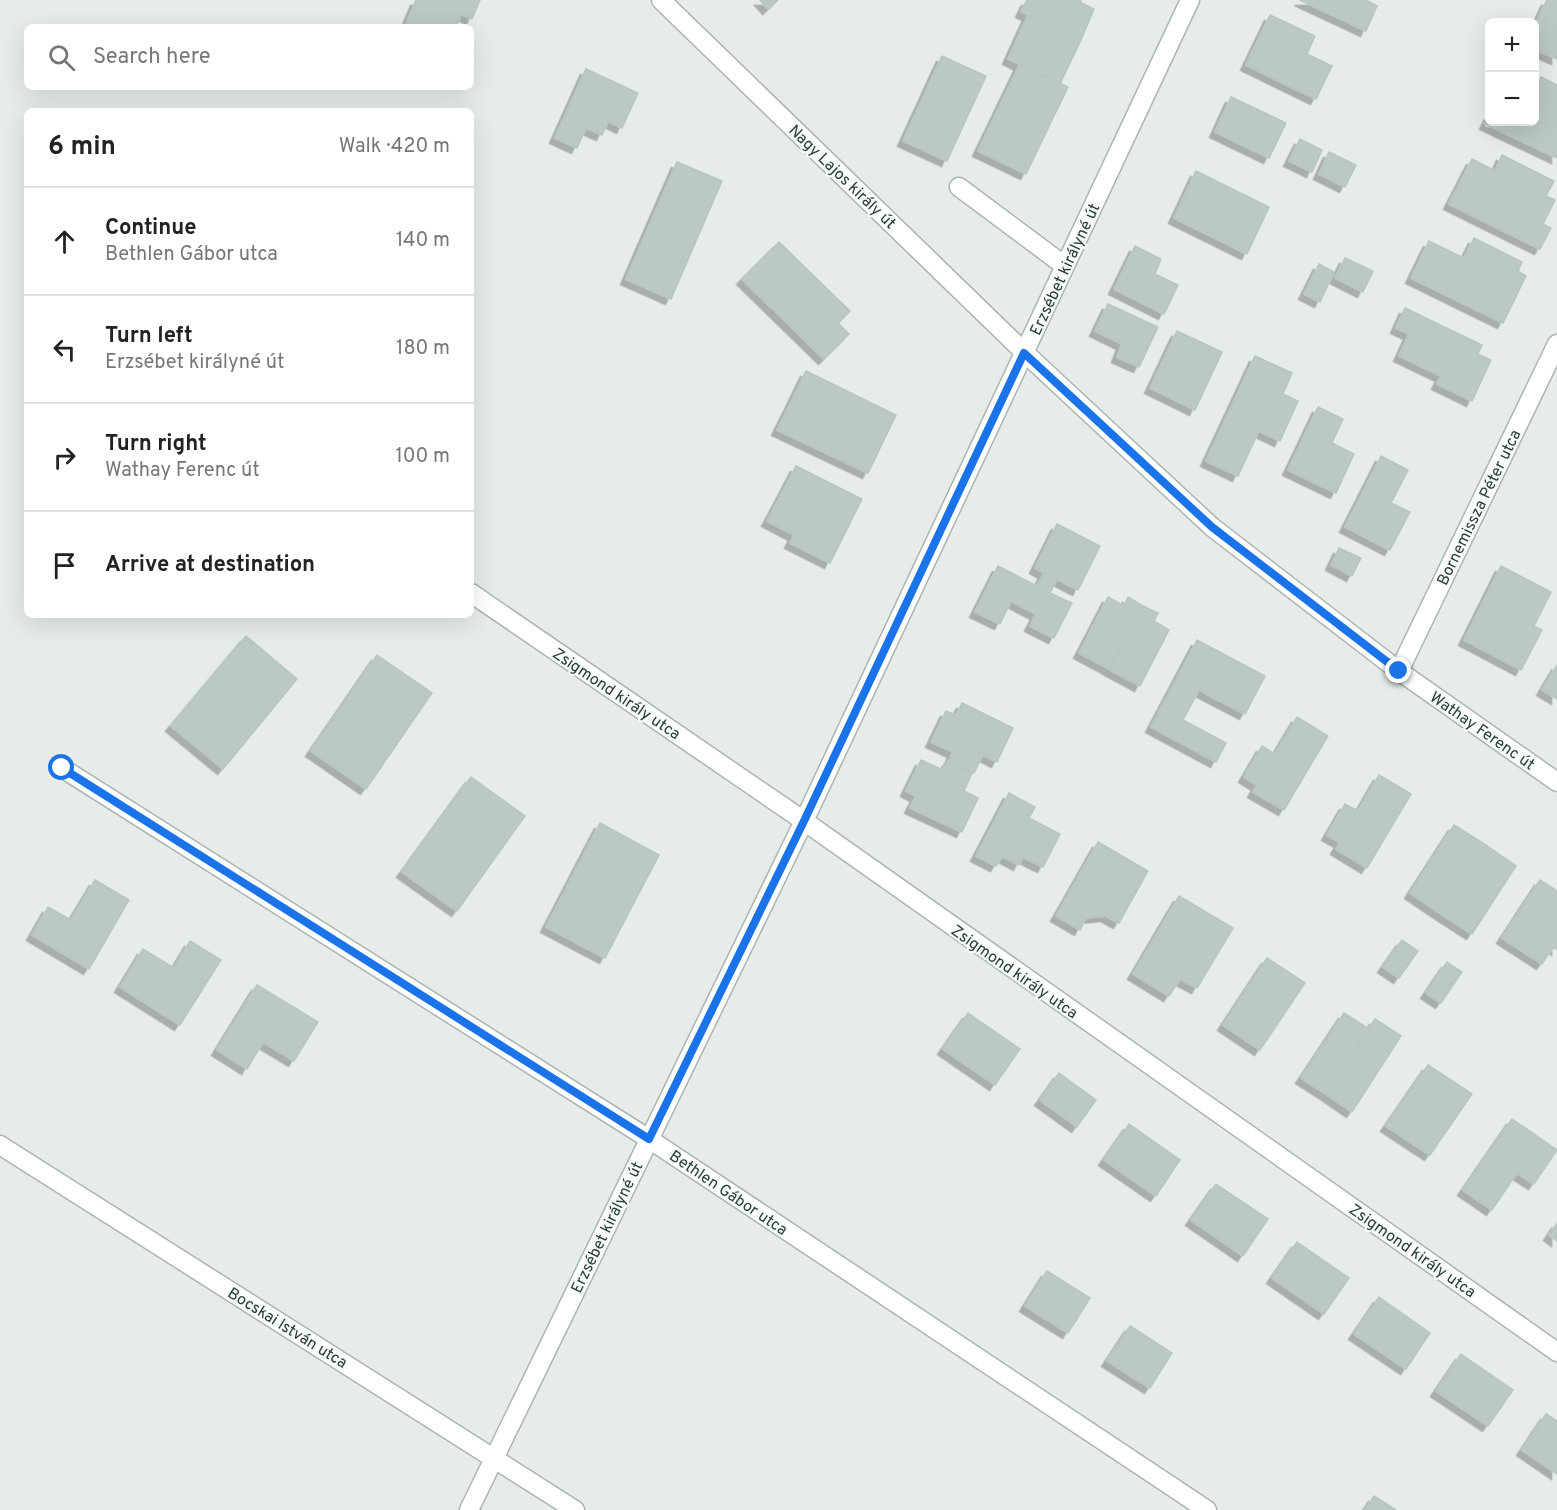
<!DOCTYPE html>
<meta charset="utf-8">
<style>
body{margin:0;font-family:Overpass,sans-serif;background:#f2f2f2;color:#222}
.controls{position:absolute;right:18px;top:18px;display:grid;overflow:hidden;border-radius:9px;box-shadow:0 6px 24px #0002}
.controls button{width:54px;height:54px;display:grid;place-items:center;padding:0;border:0;border-bottom:2px solid #e0e0e0;background:#fff;color:#222;font:30px sans-serif}
.stop{position:absolute;width:18px;height:18px;margin:-14px;border:4px solid #1a73e8;border-radius:50%;background:#fff}
.stop.end{background:#1a73e8;border-color:#fff;box-shadow:0 2px 6px #0008}
.list{margin:0;padding:0;list-style:none}
h2{display:flex;justify-content:space-between;align-items:center;height:78px;margin:0;padding:0 24px;font-size:26px}
h2 small{font-size:20px;font-weight:400;color:#767676}
.list li{display:grid;grid-template-columns:39px 1fr auto;gap:18px;align-items:center;box-sizing:border-box;height:108px;padding:0 24px;border-top:2px solid #e0e0e0}
.list b{display:block;font-size:22px;white-space:nowrap}
.list p{margin:0;font-size:20px;white-space:nowrap;color:#767676}
.list em{font-size:20px;font-style:normal;color:#767676}
.icon{flex:none;width:33px;height:33px;fill:none;stroke:currentColor;stroke-width:2;stroke-linecap:round;stroke-linejoin:round}
.map{position:relative;flex:none;width:1557px;height:1510px;overflow:hidden}
.search{position:absolute;background:#fff;box-shadow:0 6px 24px #0002;left:24px;top:24px;width:450px;height:66px;display:flex;align-items:center;gap:15px;box-sizing:border-box;padding:0 21px;border-radius:9px;color:#767676;font-size:22px}
.panel{position:absolute;background:#fff;box-shadow:0 6px 24px #0002;left:24px;top:108px;width:450px;height:510px;border-radius:9px}
.map>svg:first-child{display:block}
</style>
<div class="map">
<svg width="1557" height="1510" viewBox="0 0 1557 1510">
<defs>
<filter id="shadow"><feDropShadow dx="-5.5" dy="5.5" stdDeviation="0" flood-color="#0004"/></filter>
</defs>
<rect width="100%" height="100%" fill="#e6ede9"/>
<path fill="#bcc8c2" stroke="#b9c6bf" stroke-width="1.5" filter="url(#shadow)" d="M416,0H480L472,19L461,14L456,27H405Z
M760,0H778L768,9Z
M1027,0H1081L1080,2L1094,9L1081,40L1021,12Z
M1300,0H1366L1377,6L1366,31Z
M1547,0H1557V59L1534,49V27Z
M1028,15L1081,40L1060,84L1008,59Z
M1270,15L1315,36L1307,54L1332,66L1316,99L1246,65Z
M942,56L986,76L947,161L903,141Z
M1020,64L1068,87L1026,174L978,151Z
M586,69L638,93L622,128L608,121L602,135L586,128L577,148L555,138Z
M1541,77L1557,85V158L1485,124L1490,114V122H1534V92Z
M1231,97L1286,123L1269,158L1215,132Z
M1300,139L1322,150L1312,172L1289,161Z
M1329,152L1356,165L1345,187L1319,174Z
M1502,155L1554,181L1546,196L1555,200L1543,224L1551,228L1540,249L1449,204L1472,159L1495,171Z
M677,162L722,181L671,299L626,279Z
M1196,171L1269,207L1247,254L1174,218Z
M1474,238L1522,262L1518,271L1526,276L1503,323L1411,278L1429,241L1464,258Z
M779,242L850,311L838,323L849,334L824,359L742,279Z
M1135,246L1161,259L1155,274L1178,285L1164,314L1114,289Z
M1345,258L1373,271L1363,292L1335,278Z
M1319,264L1334,272L1320,302L1304,294Z
M1108,304L1158,327L1139,367L1117,357L1122,344L1095,331Z
M1405,308L1482,345L1478,354L1491,360L1472,401L1437,384L1441,376L1399,356L1409,334L1396,328Z
M1177,331L1222,352L1195,410L1150,388Z
M1255,356L1292,373L1283,394L1298,401L1280,441L1259,431L1238,476L1206,461Z
M806,371L896,415L883,442L793,398Z
M793,398L883,442L868,473L777,430Z
M1318,407L1343,419L1332,443L1354,454L1336,493L1288,470Z
M1381,456L1408,470L1391,503L1410,512L1390,550L1345,527Z
M796,466L862,499L849,525L783,491Z
M783,491L849,525L830,563L790,543L794,535L767,521Z
M1057,524L1100,546L1078,590L1057,579L1050,593L1072,603L1054,638L1030,626L1036,614L1011,601L1000,624L975,612L998,566L1037,586L1044,573L1035,568Z
M1339,548L1361,558L1352,576L1331,565Z
M1501,566L1551,592L1534,626L1542,630L1521,670L1464,640Z
M1108,597L1124,606L1128,597L1143,606L1109,669L1079,653Z
M1143,606L1158,613L1154,621L1169,630L1140,686L1110,670Z
M246,636L297,679L223,769L171,726Z
M1197,640L1265,676L1245,714L1199,690L1183,720L1226,743L1216,762L1151,727Z
M377,655L432,693L366,789L311,751Z
M1557,665V699L1542,690Z
M962,703L1013,728L997,762L983,755L974,773L949,761L953,752L931,742L946,711L956,715Z
M1297,717L1328,736L1284,810L1253,792L1257,785L1244,777L1262,746L1275,754Z
M921,760L943,770L948,761L972,773L964,791L978,798L962,832L910,808L916,796L906,791Z
M1379,775L1411,794L1367,868L1336,849L1340,842L1327,835L1345,804L1358,811Z
M471,777L525,816L457,911L402,872Z
M1009,793L1035,807L1029,818L1060,834L1043,867L1023,857L1019,865L1002,856L996,866L976,856Z
M600,823L659,855L605,958L546,927Z
M1454,825L1486,845L1441,914L1410,893Z
M1098,842L1148,871L1119,923L1106,916L1086,918L1080,930L1056,916Z
M1486,845L1516,866L1472,934L1441,914Z
M95,880L129,900L89,969L32,935L48,907L71,920Z
M1540,880L1557,891V950L1553,947L1542,964L1502,938Z
M1179,896L1233,928L1197,988L1180,979L1169,996L1133,974Z
M1402,940L1418,951L1399,978L1383,967Z
M190,941L221,960L180,1025L120,987L143,949L174,968Z
M1267,958L1305,983L1260,1050L1223,1025Z
M1447,962L1462,972L1441,1003L1426,993Z
M257,985L318,1022L294,1061L263,1042L247,1069L217,1050Z
M968,1013L1020,1049L995,1085L943,1049Z
M1344,1013L1369,1029L1326,1094L1301,1078Z
M1375,1019L1401,1036L1352,1112L1326,1094Z
M1428,1065L1472,1094L1430,1155L1386,1126Z
M1059,1073L1096,1100L1077,1127L1040,1100Z
M1512,1119L1557,1150L1534,1184L1517,1173L1492,1210L1463,1190Z
M1129,1124L1180,1160L1156,1196L1104,1160Z
M1216,1184L1268,1219L1243,1256L1191,1220Z
M1557,1223V1241L1549,1235Z
M1297,1242L1349,1278L1324,1314L1272,1278Z
M1047,1271L1090,1298L1068,1333L1025,1306Z
M1379,1297L1430,1333L1406,1369L1354,1334Z
M1130,1326L1172,1353L1150,1388L1107,1361Z
M1461,1354L1513,1390L1488,1426L1436,1391Z
M1546,1414L1557,1421V1474L1522,1450Z
M1374,1496L1396,1510H1365Z"/>
<g fill="none" stroke-linecap="round" stroke-linejoin="round">
<defs>
<path id="minor" d="M661,0L1025,353L1212,527L1399,671L1557,782
M959,187L1065,266
M471,593L804,821L1557,1352
M1399,671L1557,344
M62,768L649,1139L1207,1510
M0,1145L575,1510
M469,1510L804,821L1190,0"/>
</defs>
<use href="#minor" stroke="#a9b5af" stroke-width="21"/>
<use href="#minor" stroke="#fff" stroke-width="18"/>
</g>
<g fill="none" stroke-linecap="round" stroke-linejoin="round">
<path stroke="#1a73e8" stroke-width="8" d="M62,768L649,1139L804,821L1024,353L1212,527L1399,671"/>
</g>
<g text-anchor="middle" stroke-width="4.5" stroke-linejoin="round" paint-order="stroke">
<g font-size="16" fill="#273e35" stroke="#f7faf8">
<text transform="translate(843 176) rotate(44)" y="6">Nagy Lajos király út</text>
<text transform="translate(1064 269) rotate(-65)" y="6">Erzsébet királyné út</text>
<text transform="translate(1478 507) rotate(-64)" y="6">Bornemissza Péter utca</text>
<text transform="translate(617 693) rotate(34)" y="6">Zsigmond király utca</text>
<text transform="translate(1483 730) rotate(35)" y="6">Wathay Ferenc út</text>
<text transform="translate(1015 971) rotate(35)" y="6">Zsigmond király utca</text>
<text transform="translate(729 1192) rotate(34)" y="6">Bethlen Gábor utca</text>
<text transform="translate(606 1227) rotate(-64)" y="6">Erzsébet királyné út</text>
<text transform="translate(1413 1250) rotate(35)" y="6">Zsigmond király utca</text>
<text transform="translate(288 1327) rotate(32)" y="6">Bocskai István utca</text>
</g>
</g>
</svg>
<div class="controls">
<button>+</button>
<button>−</button>
</div>
<div class="stop" style="left:62px;top:768px"></div>
<div class="stop end" style="left:1399px;top:671px"></div>
<div class="search"><svg class="icon" aria-label="search" viewBox="0 0 24 24"><circle cx="10" cy="10" r="6"/><path d="M15 15l6 6"/></svg>Search here</div>
<section class="panel">
<h2>6 min<small>Walk · 420 m</small></h2>
<ul class="list">
<li><svg class="icon" aria-label="ahead" viewBox="0 0 24 24"><path d="M12 20V5M6 11l6-6 6 6"/></svg><div><b>Continue</b><p>Bethlen Gábor utca</p></div><em>140 m</em></li>
<li><svg class="icon" aria-label="left" viewBox="0 0 24 24"><path d="M17 20v-9H6M10 6l-5 5 5 5"/></svg><div><b>Turn left</b><p>Erzsébet királyné út</p></div><em>180 m</em></li>
<li><svg class="icon" aria-label="right" viewBox="0 0 24 24"><path d="M7 20v-9h11M14 6l5 5-5 5"/></svg><div><b>Turn right</b><p>Wathay Ferenc út</p></div><em>100 m</em></li>
<li><svg class="icon" aria-label="arrive" viewBox="0 0 24 24"><path d="M6 21V4h12l-3 4 3 4H6"/></svg><div><b>Arrive at destination</b></div></li>
</ul>
</section>
</div>
